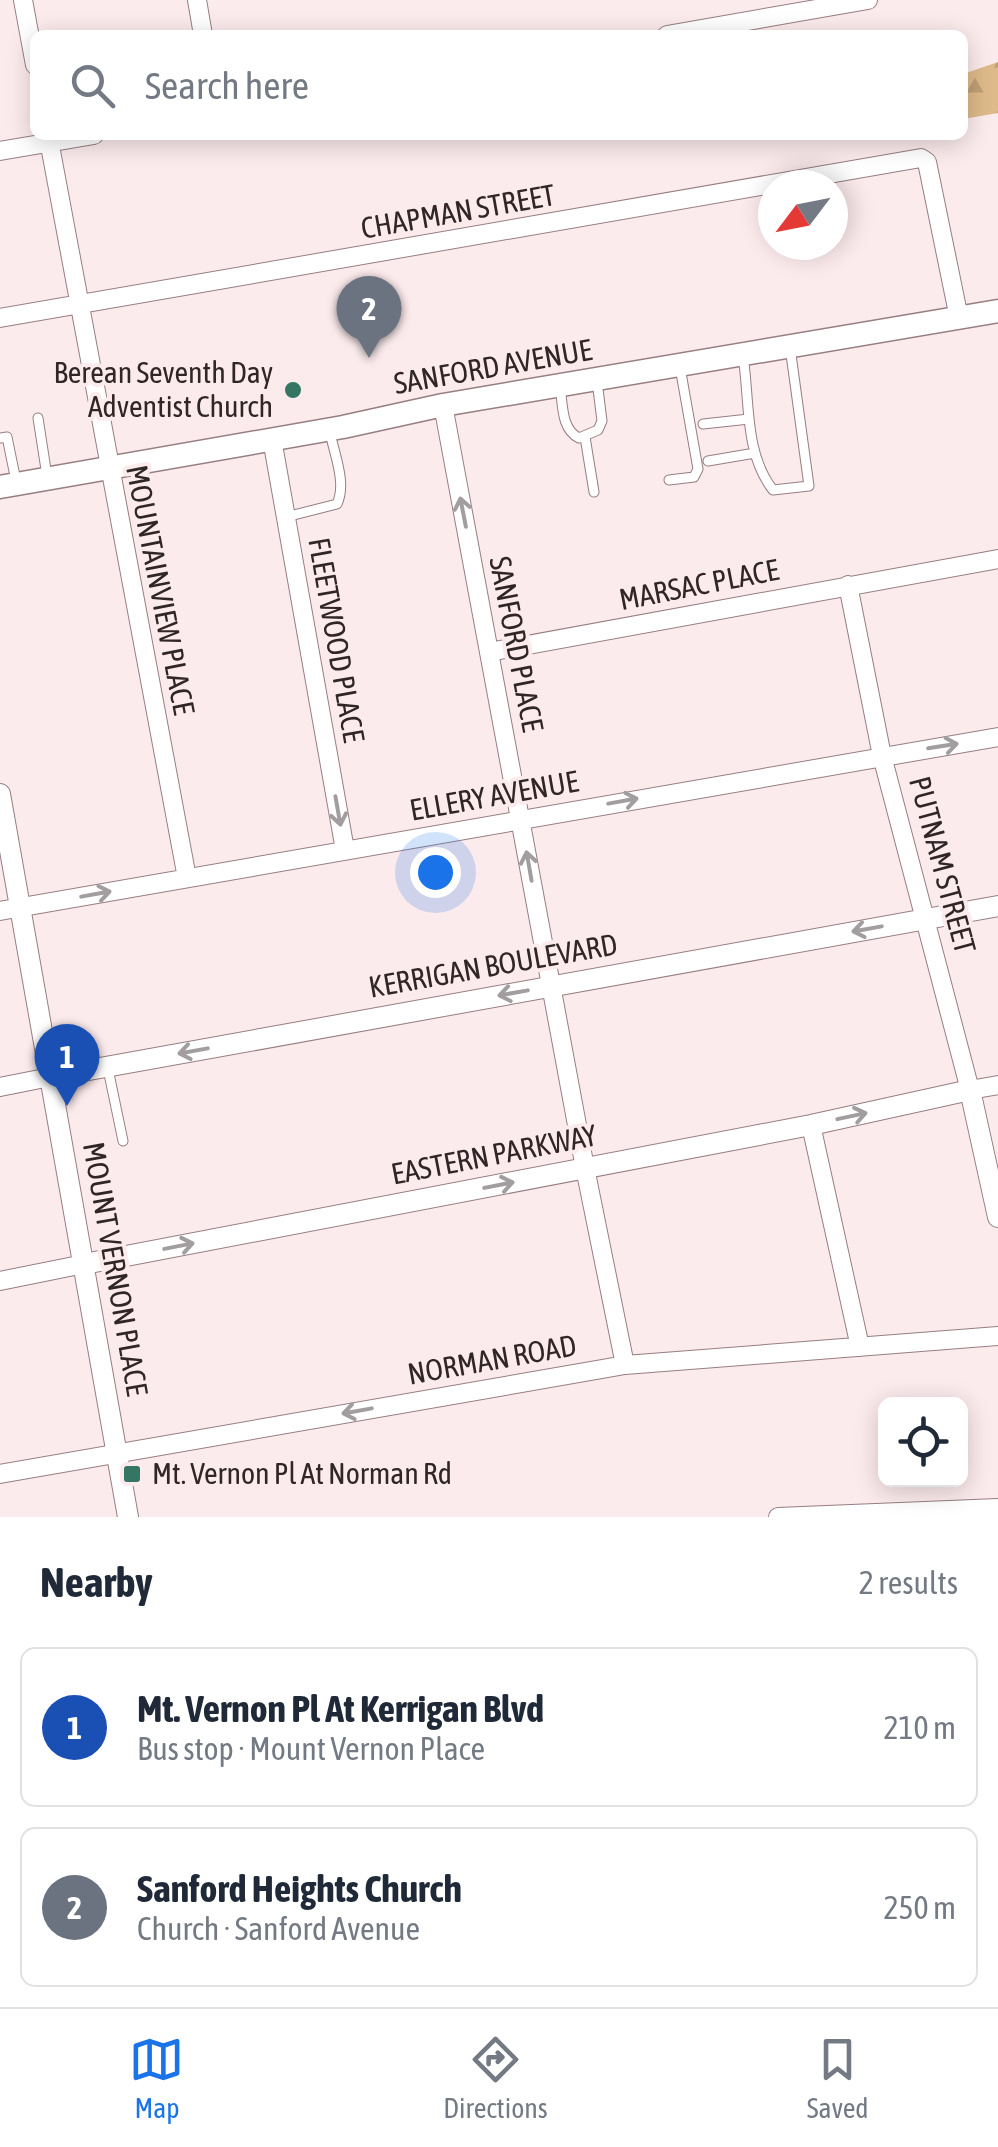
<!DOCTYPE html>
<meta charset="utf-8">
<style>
body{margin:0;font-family:"Asap Condensed",sans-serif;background:#f6f6f7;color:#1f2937}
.controls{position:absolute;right:30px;bottom:30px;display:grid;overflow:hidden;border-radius:15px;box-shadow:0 5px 25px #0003}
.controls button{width:90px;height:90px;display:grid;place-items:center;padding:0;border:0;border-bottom:2px solid #e0e1e3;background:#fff;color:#1f2937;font:50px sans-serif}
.compass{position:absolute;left:758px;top:170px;width:90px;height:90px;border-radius:50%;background:#fff;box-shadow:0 5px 25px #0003;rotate:238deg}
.you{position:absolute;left:435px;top:872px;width:35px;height:35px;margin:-25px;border:8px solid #fff;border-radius:50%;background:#1a73e8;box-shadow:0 0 0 15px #1a73e833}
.badge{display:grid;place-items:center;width:65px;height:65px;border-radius:50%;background:#1a73e8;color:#fff;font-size:32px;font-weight:700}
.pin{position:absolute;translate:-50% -82px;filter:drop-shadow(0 2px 5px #0008)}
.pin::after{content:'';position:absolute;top:52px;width:35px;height:30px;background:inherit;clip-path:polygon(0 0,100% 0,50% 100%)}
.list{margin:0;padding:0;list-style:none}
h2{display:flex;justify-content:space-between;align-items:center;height:130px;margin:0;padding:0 40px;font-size:42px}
h2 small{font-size:32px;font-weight:400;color:#747a83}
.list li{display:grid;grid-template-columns:65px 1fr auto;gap:30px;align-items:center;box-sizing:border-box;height:160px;margin:0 20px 20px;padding:0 20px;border:2px solid #e0e1e3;border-radius:15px}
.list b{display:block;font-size:38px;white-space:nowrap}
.list p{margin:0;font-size:32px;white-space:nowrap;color:#747a83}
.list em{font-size:32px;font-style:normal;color:#747a83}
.icon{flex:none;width:55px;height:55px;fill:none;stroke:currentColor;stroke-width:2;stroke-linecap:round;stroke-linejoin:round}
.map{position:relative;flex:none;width:998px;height:1517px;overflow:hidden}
.search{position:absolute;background:#fff;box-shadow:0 5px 25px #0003;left:30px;right:30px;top:30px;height:110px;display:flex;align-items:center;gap:25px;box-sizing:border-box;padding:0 35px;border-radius:15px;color:#747a83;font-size:38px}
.sheet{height:490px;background:#fff}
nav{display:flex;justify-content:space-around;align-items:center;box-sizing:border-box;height:140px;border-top:2px solid #e0e1e3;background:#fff;font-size:28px;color:#747a83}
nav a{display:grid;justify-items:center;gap:5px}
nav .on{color:#1a73e8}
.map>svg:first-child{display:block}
</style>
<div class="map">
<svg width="998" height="1517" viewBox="0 0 998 1517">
<defs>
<pattern id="forest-firs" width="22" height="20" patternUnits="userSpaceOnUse" patternTransform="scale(2.5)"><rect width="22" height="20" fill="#deba8a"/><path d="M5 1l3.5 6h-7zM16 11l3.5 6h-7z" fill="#bfa077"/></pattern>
</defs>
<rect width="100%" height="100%" fill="#fcebed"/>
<path fill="url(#forest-firs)" d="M998,62V113L963,119V74Z"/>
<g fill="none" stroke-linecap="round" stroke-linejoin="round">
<defs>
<path id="service" d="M743,356C750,400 744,453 773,490L809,486L790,347
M560,386C563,405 561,429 579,438L598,430L602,421L597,381
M38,418L47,476
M703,424L749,419
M585,437L594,492
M0,438L7,437L16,481
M708,461L755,453
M669,480L694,477L698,469L680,367
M286,517L337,504C347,483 334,454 330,432
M108,1069L123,1141"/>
<path id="minor" d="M23,0L35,65
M197,0L203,35
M667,35L868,0
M48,135L187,878
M0,151L94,135
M0,318L921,158L927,162L959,318
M443,405L585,1168L625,1365
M272,439L345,850
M848,585L882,756L970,1090L998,1085
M489,652L998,559
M0,911L998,737
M0,1087L50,1077
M811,1125L860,1347
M0,1281L84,1264
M0,1474L625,1365L998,1336
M778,1517L998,1508"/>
<path id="tertiary" d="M0,794L128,1517
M50,1077L998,906
M84,1264L811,1125L970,1090L998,1217"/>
<path id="secondary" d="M0,487L343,427L443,405L998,311"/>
</defs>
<use href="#service" stroke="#977e81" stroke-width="11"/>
<use href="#minor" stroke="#977e81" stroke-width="20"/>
<use href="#tertiary" stroke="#977e81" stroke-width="22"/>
<use href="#secondary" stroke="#977e81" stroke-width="25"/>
<use href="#service" stroke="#fff" stroke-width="9"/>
<use href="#minor" stroke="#fff" stroke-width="18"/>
<use href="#tertiary" stroke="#fff" stroke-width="20"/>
<use href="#secondary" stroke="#fff" stroke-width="22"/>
</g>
<defs><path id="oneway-shaft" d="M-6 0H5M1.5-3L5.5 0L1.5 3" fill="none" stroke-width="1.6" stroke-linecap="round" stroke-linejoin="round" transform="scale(2.5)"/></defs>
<g stroke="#a29d9e">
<use href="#oneway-shaft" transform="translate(463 512) rotate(-101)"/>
<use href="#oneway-shaft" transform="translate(943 746) rotate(-9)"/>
<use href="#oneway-shaft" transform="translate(623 801) rotate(-10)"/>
<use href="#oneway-shaft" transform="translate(338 811) rotate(80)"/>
<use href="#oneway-shaft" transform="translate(529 866) rotate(-100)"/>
<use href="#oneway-shaft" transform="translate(96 894) rotate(-10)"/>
<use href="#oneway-shaft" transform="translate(867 929) rotate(170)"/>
<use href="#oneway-shaft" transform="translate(513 993) rotate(170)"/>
<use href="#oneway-shaft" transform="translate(193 1051) rotate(170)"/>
<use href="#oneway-shaft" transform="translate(852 1116) rotate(-12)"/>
<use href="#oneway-shaft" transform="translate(499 1185) rotate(-11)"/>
<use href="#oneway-shaft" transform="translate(179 1246) rotate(-11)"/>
<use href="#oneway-shaft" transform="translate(357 1411) rotate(170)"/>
</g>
<g fill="#347564" stroke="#fcebed" stroke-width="4">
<circle cx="293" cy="390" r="10"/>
<rect x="122" y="1464" width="20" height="20" rx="5"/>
</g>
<g text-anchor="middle" stroke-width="8" stroke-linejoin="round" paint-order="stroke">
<g font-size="30" fill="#302627" stroke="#fcebed">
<text transform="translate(458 212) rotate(-10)" y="10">CHAPMAN STREET</text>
<text transform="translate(493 367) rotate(-10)" y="10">SANFORD AVENUE</text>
<text transform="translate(699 585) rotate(-11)" y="10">MARSAC PLACE</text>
<text transform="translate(160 590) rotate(79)" y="10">MOUNTAINVIEW PLACE</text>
<text transform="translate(336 640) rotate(80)" y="10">FLEETWOOD PLACE</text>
<text transform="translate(516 644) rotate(79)" y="10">SANFORD PLACE</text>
<text transform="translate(494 796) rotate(-10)" y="10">ELLERY AVENUE</text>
<text transform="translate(942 865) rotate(75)" y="10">PUTNAM STREET</text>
<text transform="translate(493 966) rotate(-10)" y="10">KERRIGAN BOULEVARD</text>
<text transform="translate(494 1155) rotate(-11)" y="10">EASTERN PARKWAY</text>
<text transform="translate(115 1269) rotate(80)" y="10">MOUNT VERNON PLACE</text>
<text transform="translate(492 1360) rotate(-10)" y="10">NORMAN ROAD</text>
</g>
<g font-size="30" fill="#302627" stroke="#fcebed" text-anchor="end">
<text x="273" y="383">Berean Seventh Day<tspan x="273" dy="34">Adventist Church</tspan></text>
<text x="152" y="1484" text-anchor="start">Mt. Vernon Pl At Norman Rd</text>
</g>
</g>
</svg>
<div class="controls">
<button><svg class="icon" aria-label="locate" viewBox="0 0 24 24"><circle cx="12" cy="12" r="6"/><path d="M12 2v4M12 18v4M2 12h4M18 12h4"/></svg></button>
</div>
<svg class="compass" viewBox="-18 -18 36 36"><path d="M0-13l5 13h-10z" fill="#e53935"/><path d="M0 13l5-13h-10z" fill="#747a83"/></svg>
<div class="you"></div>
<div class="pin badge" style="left:67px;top:1106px;background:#1a4fb4">1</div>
<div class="pin badge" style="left:369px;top:358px;background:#6b7280">2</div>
<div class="search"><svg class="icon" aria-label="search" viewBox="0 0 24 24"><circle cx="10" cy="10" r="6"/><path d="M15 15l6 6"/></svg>Search here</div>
</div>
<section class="sheet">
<h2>Nearby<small>2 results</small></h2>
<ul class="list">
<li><span class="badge" style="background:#1a4fb4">1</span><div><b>Mt. Vernon Pl At Kerrigan Blvd</b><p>Bus stop · Mount Vernon Place</p></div><em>210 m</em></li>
<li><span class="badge" style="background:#6b7280">2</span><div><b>Sanford Heights Church</b><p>Church · Sanford Avenue</p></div><em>250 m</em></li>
</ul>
</section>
<nav>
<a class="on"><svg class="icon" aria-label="map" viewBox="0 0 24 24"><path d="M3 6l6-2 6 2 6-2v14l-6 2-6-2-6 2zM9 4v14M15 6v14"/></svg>Map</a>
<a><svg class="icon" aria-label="directions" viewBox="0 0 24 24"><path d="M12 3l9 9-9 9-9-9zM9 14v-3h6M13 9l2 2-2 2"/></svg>Directions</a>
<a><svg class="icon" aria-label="saved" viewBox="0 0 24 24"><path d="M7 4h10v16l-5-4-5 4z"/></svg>Saved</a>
</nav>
